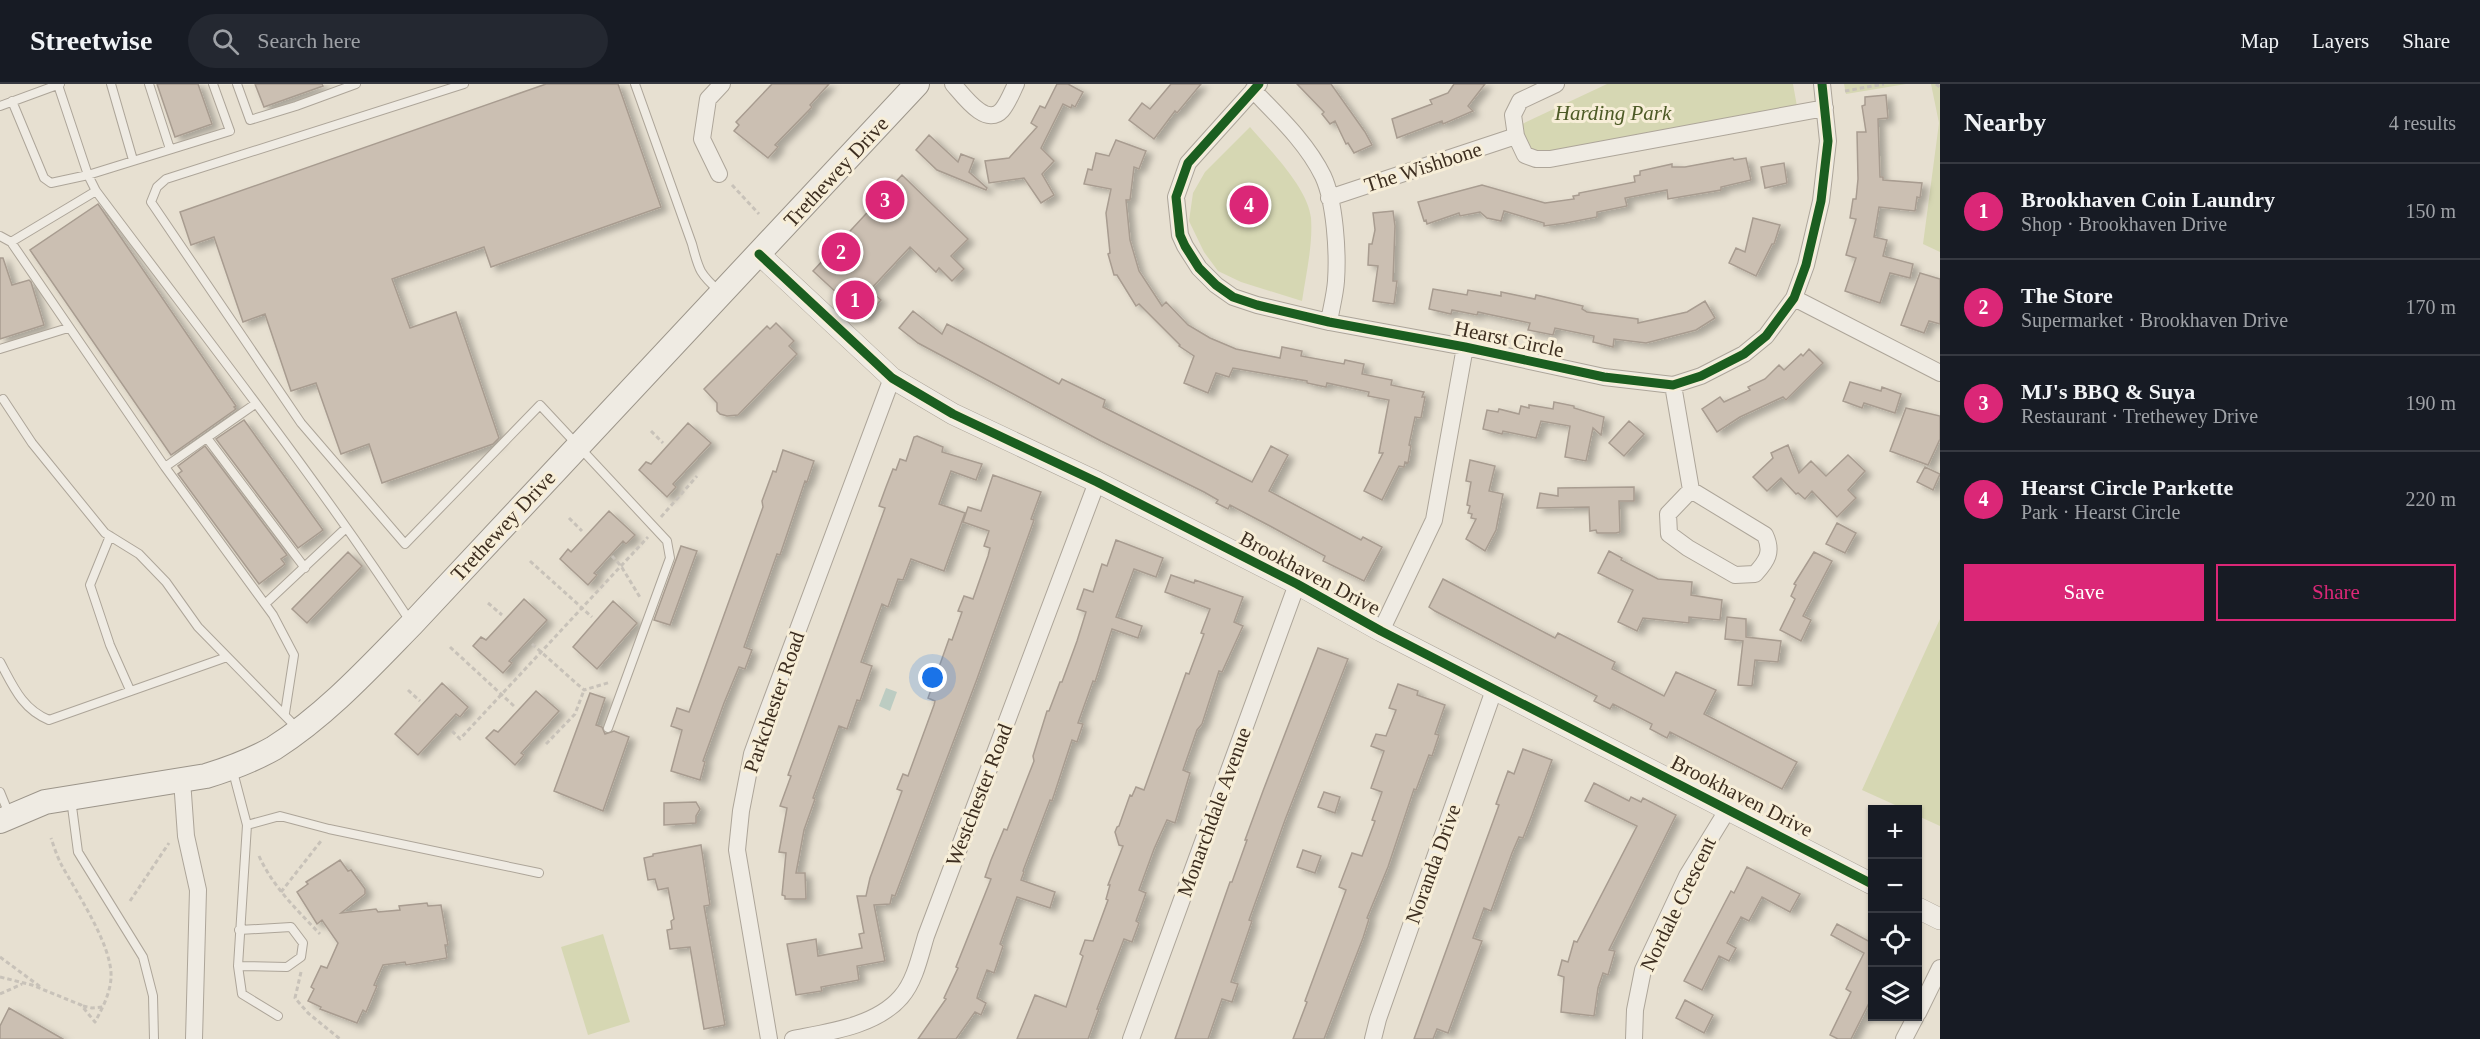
<!DOCTYPE html>
<meta charset="utf-8">
<style>
body{margin:0;font-family:"Times New Roman",serif;background:#242831;color:#f1f3f6}
.controls{position:absolute;right:18px;bottom:18px;display:grid;overflow:hidden;border-radius:0px;box-shadow:0 2px 4px #0004}
.controls button{width:54px;height:54px;display:grid;place-items:center;padding:0;border:0;border-bottom:2px solid #363941;background:#171b24;color:#f1f3f6;font:30px sans-serif}
.you{position:absolute;left:933px;top:594px;width:21px;height:21px;margin:-15px;border:4px solid #fff;border-radius:50%;background:#1a73e8;box-shadow:0 0 0 9px #1a73e833}
.badge{display:grid;place-items:center;width:39px;height:39px;border-radius:50%;background:#db2777;color:#fff;font-size:20px;font-weight:700}
.pin{position:absolute;translate:-50% -50%;border:3px solid #fff;box-shadow:0 2px 6px #0006}
.list{margin:0;padding:0;list-style:none}
h2{display:flex;justify-content:space-between;align-items:center;height:78px;margin:0;padding:0 24px;font-size:26px}
h2 small{font-size:20px;font-weight:400;color:#9ea1a6}
.list li{display:grid;grid-template-columns:39px 1fr auto;gap:18px;align-items:center;box-sizing:border-box;height:96px;padding:0 24px;border-top:2px solid #363941}
.list b{display:block;font-size:22px;white-space:nowrap}
.list p{margin:0;font-size:20px;white-space:nowrap;color:#9ea1a6}
.list em{font-size:20px;font-style:normal;color:#9ea1a6}
.actions{display:flex;gap:12px;padding:18px 24px}
.actions a{flex:1;padding:14px 0;border:2px solid #db2777;border-radius:0px;text-align:center;font-size:21px;color:#db2777}
.actions .main{background:#db2777;color:#fff}
.icon{flex:none;width:33px;height:33px;fill:none;stroke:currentColor;stroke-width:2;stroke-linecap:round;stroke-linejoin:round}
.map{position:relative;flex:none;width:1940px;height:955px;overflow:hidden}
header{display:flex;align-items:center;gap:36px;box-sizing:border-box;height:84px;padding:0 30px;background:#171b24;border-bottom:2px solid #363941}
header strong{font-size:28px}
nav{display:flex;gap:33px;margin-inline-start:auto;font-size:21px}
.search{width:420px;height:54px;background:#242831;display:flex;align-items:center;gap:15px;box-sizing:border-box;padding:0 21px;border-radius:33px;color:#9ea1a6;font-size:22px}
main{display:flex}
aside{flex:1;background:#171b24}
.map>svg:first-child{display:block}
</style>
<header>
<strong>Streetwise</strong>
<div class="search"><svg class="icon" aria-label="search" viewBox="0 0 24 24"><circle cx="10" cy="10" r="6"/><path d="M15 15l6 6"/></svg>Search here</div>
<nav><a>Map</a><a>Layers</a><a>Share</a></nav>
</header>
<main>
<div class="map">
<svg width="1940" height="955" viewBox="0 0 1940 955">
<defs>
<filter id="shadow"><feDropShadow dx="6" dy="4" stdDeviation="3" flood-color="#0004"/></filter>
</defs>
<rect width="100%" height="100%" fill="#e7e0d1"/>
<path fill="#d6d7b3" d="M1607,0H1793L1798,28L1541,69L1521,63L1520,41Z
M1844,0H1906L1846,10Z
M1931,0H1940V168L1923,160L1939,39Z
M1250,43C1269,65 1308,104 1311,134C1313,161 1306,190 1302,217L1241,198L1218,187L1204,168L1189,137L1193,109L1205,88Z
M1940,535V742L1918,732V726L1904,725L1862,706Z
M603,850L630,938L588,951L561,863Z"/>
<path fill="#bcccc2" d="M886,604L897,608L890,627L879,622Z"/>
<path fill="#cbbfb2" stroke="#a89c90" stroke-width="1.5" filter="url(#shadow)" d="M157,0H198L212,40L175,53Z
M255,0H322L323,2L264,23Z
M546,0H618L661,123L491,183L484,163L392,195L410,244L456,228L499,354L493,360L382,399L369,360L341,370L316,299L291,307L265,230L243,238L214,153L191,161L180,128Z
M772,0H829L810,21L812,23L775,61L778,63L768,74L734,47L739,41L736,38Z
M1057,0H1068L1083,8L1075,23L1072,21L1071,24L1063,20L1041,64L1054,77L1042,90L1054,111L1041,119L1024,94L989,99L985,77L1009,74L1037,43L1031,39L1040,22L1045,24Z
M1171,0H1201L1177,29L1175,27L1154,55L1129,36L1142,19L1150,25Z
M1297,0H1331L1365,48L1372,61L1354,69L1348,59L1346,60L1335,37L1330,40L1322,30L1324,28Z
M1454,0H1485L1468,22L1473,27L1443,40L1442,37L1397,54L1392,35L1432,20L1430,16L1448,9Z
M1886,11L1888,34L1878,35L1880,93H1883V96L1922,99L1920,114L1917,113L1915,127L1879,123L1874,153L1887,156L1883,172L1913,180L1910,194L1890,189L1880,219L1845,207L1856,174L1846,171L1856,135L1850,134L1853,115H1856L1858,95L1857,48H1866L1862,22L1865,21V13Z
M929,51L958,78L961,70L974,75L969,88L987,104L986,106L937,86L916,66Z
M1116,56L1146,67L1139,85L1134,83L1130,116H1126L1130,156L1139,187L1162,222L1166,218L1188,241L1210,254L1236,265L1280,274L1282,263L1302,267L1301,272L1344,280L1345,276L1364,280L1362,290L1392,296L1391,301L1424,308L1422,313H1425L1421,334L1415,333L1409,361L1411,362L1408,379L1405,378L1404,383L1399,382L1382,416L1364,407L1383,369H1379L1389,316L1368,312L1369,308L1327,299L1326,303L1307,299V297L1233,284L1229,293L1216,289L1208,309L1184,299L1194,272L1179,262L1180,261L1139,220L1136,222L1117,191H1114L1108,170L1110,169L1106,129L1111,105L1084,100L1088,85L1092,86L1096,69L1109,72Z
M1733,74L1734,76L1746,74L1751,96L1721,103V106L1668,115L1667,106L1625,114L1627,122L1597,128V133L1566,139L1544,142V139L1504,127L1501,137L1487,134L1480,128L1460,132L1459,129L1427,140L1426,136L1424,137L1418,118L1482,101L1545,119L1574,115L1573,112L1579,111V109L1635,98L1634,92L1640,91V87L1672,80V83H1685Z
M1784,79L1787,99L1765,104L1761,83Z
M902,91L968,155L951,172L964,185L952,197L939,184L936,188L910,163L870,206L881,216L864,234L813,187Z
M98,120L236,322L234,323L236,325L171,371L30,166Z
M1393,127L1395,142L1393,197H1397L1394,220L1373,217L1378,182L1368,181L1369,160H1372L1375,146L1373,129Z
M1753,134L1780,141L1774,160H1772L1756,192L1729,179L1736,164L1745,168Z
M0,174H3L12,201L29,196L31,198L44,241L0,255Z
M1920,189L1940,195V240L1929,237L1924,249L1901,241Z
M1433,205L1467,211L1468,206L1501,212V208L1535,215L1536,211L1583,222L1582,225L1587,228L1638,235V239L1687,228L1705,217L1715,234L1696,246L1646,259L1614,255L1613,263L1593,258L1594,252L1555,244L1553,251L1528,246L1530,239L1487,230L1478,228L1477,231L1452,226L1451,230L1429,225Z
M913,227L942,250L947,240L1059,300L1062,295L1105,316L1103,323L1252,398L1271,362L1288,371L1269,407L1361,456L1363,453L1382,463L1364,497L1323,477L1325,472L1270,442L1230,421L1228,425L1216,419L1218,416L1204,408L1101,357L918,259L899,244Z
M776,239L794,257L789,262L797,270L738,331L727,332L720,330L717,327V319L704,305L767,242L770,245Z
M1809,265L1823,279L1786,316L1783,313L1740,333L1717,348L1702,325L1720,313L1724,318L1750,306L1748,303L1765,295L1779,281L1784,286L1801,270L1803,272Z
M1850,298L1881,307L1882,303L1901,310L1895,329L1864,319L1862,324L1843,317Z
M1554,318L1574,322V324L1604,333L1601,351L1593,344L1586,377L1565,373L1570,342L1541,337L1536,354L1503,347L1502,350L1483,345L1487,326L1498,328L1499,325L1519,330L1521,322L1529,324V321L1553,325Z
M1906,324L1940,332V355L1928,381L1890,367Z
M244,336L323,446L298,464L216,355Z
M1629,337L1644,350L1624,372L1609,359Z
M688,339L711,359L673,400L676,403L667,413L639,386L646,378L651,380Z
M917,352L943,363L942,368L982,380L976,396L951,387L939,420L965,429L944,487L911,475L903,496L898,495L888,523L882,520L861,578L872,582L860,617L857,616L847,645L839,642L813,714L815,715L804,746L796,789H805L806,815H785V812L782,811L786,769L779,768L787,724L780,722L791,692L788,691L885,424L879,422L886,403L893,385L896,386L900,375L906,377L914,353Z
M1788,361L1799,389L1811,377L1826,392L1848,371L1865,387L1848,406L1856,414L1837,433L1812,407L1805,415L1798,409L1796,410L1781,394L1767,407L1753,393L1773,374L1771,369Z
M205,362L287,471L281,475L285,480L259,500L178,390L182,387L178,382Z
M783,366L814,377L807,398L805,397L780,471L777,470L744,563L752,566L745,585L739,583L724,619L703,677L705,678L700,696L671,687L682,646L671,642L677,624L689,628L763,423L762,417L773,387L776,388Z
M1470,376L1495,382L1489,407L1503,410L1496,446L1485,467L1466,455L1476,435L1471,434L1472,430L1468,429L1470,422L1467,421L1471,398L1466,397Z
M1925,383L1940,390L1933,406L1917,398Z
M993,391L1041,408L1031,435L1034,436L977,595L895,812L892,811L890,820L874,821L885,877L857,882L859,896L821,903L822,907L796,911L787,860L816,855L818,872L862,864L859,850L864,849L857,812H866L870,794L902,707L897,705L903,690L908,692L934,621L935,617L928,614L949,555L952,556L962,528L958,527L964,512L973,515L988,472L990,464L984,462L989,447L963,438L968,423L981,427Z
M1634,403V417H1619L1620,448L1616,449H1597L1596,446L1590,447L1589,423L1537,424L1540,409L1558,412V404Z
M609,427L635,451L626,460L623,457L594,489L597,491L588,501L560,475L568,465L571,468Z
M1837,439L1856,449L1845,469L1826,460Z
M1116,456L1163,474L1156,493L1134,485L1116,533L1142,542L1138,554L1112,545L1095,598L1093,597L1078,639L1083,640L1077,658L1072,656L1052,717L1050,716L1023,787L1024,788L1021,796L1055,808L1050,824L1017,813L1000,860L1003,862L994,889L987,886L978,910L977,914L986,919L981,931L975,928L956,955H918L946,915L944,914L958,884L956,883L991,795L985,793L991,776L1004,745L1007,746L1018,718L1034,677L1033,672L1047,627H1049L1060,598H1062L1077,557L1086,528L1077,525L1084,505L1093,508L1102,480L1107,482Z
M681,462L697,467L670,541L654,536Z
M1609,467L1622,474L1621,476L1658,495L1692,498L1691,511L1722,516L1720,536L1689,533V539L1643,534L1637,547L1618,538L1633,506L1598,489Z
M348,468L362,482L307,539L292,525Z
M1814,468L1832,477L1803,532L1811,536L1801,557L1780,546L1795,515L1791,512L1796,501L1794,500Z
M1171,491L1194,499L1195,496L1243,513L1234,538L1243,542L1222,588L1219,587L1202,640L1197,646L1183,686L1190,689L1175,739L1167,736L1154,765L1139,806L1146,809L1136,837L1139,839L1132,858L1124,855L1097,925H1099L1088,955H1017L1035,911L1066,923L1083,872L1080,870L1085,856L1093,857L1108,816L1106,815L1110,801H1108L1123,762L1119,761L1115,748L1117,743L1119,742L1130,711L1132,712L1136,703L1144,706L1186,589L1189,590L1204,550L1201,549L1210,525L1165,508Z
M1443,495L1555,554L1558,549L1615,578L1612,585L1664,612L1676,588L1716,606L1704,630L1797,678L1782,705L1670,648L1667,654L1650,645L1652,640L1613,620L1610,625L1594,617L1597,612L1435,527L1429,523Z
M524,515L547,536L509,577L512,579L503,589L473,562L481,553L486,556Z
M613,517L637,539L597,585L573,563Z
M1727,533L1746,535V553L1781,557L1778,578L1755,576L1752,602L1738,601L1743,557L1725,555Z
M1318,564L1348,575L1285,736L1249,836L1252,837L1231,898L1238,900L1232,918L1222,915L1208,955H1175L1230,798H1232L1247,756H1245L1263,707Z
M442,599L468,623L460,633L456,630L418,671L395,650Z
M1398,600L1418,607L1417,611L1445,621L1435,650L1439,651L1432,672L1429,671L1416,706L1414,705L1388,783L1367,834L1369,835L1363,854L1324,955H1293L1307,918L1305,917L1346,806L1339,803L1352,769L1362,772L1375,737L1372,736L1382,708L1371,704L1384,667L1371,662L1376,650L1386,652L1396,626L1389,624Z
M536,607L559,627L521,669L524,671L515,681L486,654L494,646L498,648Z
M590,609L605,614L596,641L602,643L605,650L614,647L629,653L603,727L554,707Z
M1523,665L1552,676L1532,731L1523,754L1519,753L1512,769L1491,827L1484,824L1473,854L1482,857L1448,949L1437,945L1433,955H1414L1499,721L1496,720L1508,687L1514,690Z
M1594,699L1629,717L1631,713L1641,718L1643,714L1676,731L1609,866L1615,867L1608,891L1603,889L1598,904L1594,932L1561,928L1564,893L1558,891L1562,876L1568,878L1574,857L1577,858L1637,742L1585,717Z
M1324,708L1340,713L1335,729L1318,723Z
M696,718L700,725L696,732V739L664,741V719Z
M701,761L710,821L704,822L725,941L704,945L690,863L670,865L667,846L672,845L671,837L674,835L668,804L658,806L655,795L648,796L644,774L653,772V770Z
M1303,766L1321,772L1315,789L1297,783Z
M340,776L348,787L351,786L365,805V810L341,829L376,825L378,828L400,826L399,822L427,819L428,822L441,821L448,861H445L447,874L406,881L405,878L383,881L374,901L377,902L366,928L363,926L357,939L320,925L321,923L308,917L314,905L311,903L321,882L327,884L338,859L322,836L317,840L297,808L308,800L306,798Z
M1747,783L1800,810L1790,828L1762,813L1749,837L1741,833L1727,859L1736,864L1729,877L1719,872L1702,906L1684,897L1731,807L1734,809Z
M1837,840L1870,858L1872,853V913L1851,955H1838L1830,951L1851,908L1846,905L1864,869L1831,851Z
M1685,916L1713,931L1704,949L1676,934Z
M9,924L63,955H0V942Z"/>
<g fill="none" stroke-linecap="round" stroke-linejoin="round">
<defs>
<path id="service" d="M111,0L133,76
M149,0L170,65
M237,0L250,36L296,22L356,0
M464,0L166,95L157,103L151,118L301,339L405,460L540,321L667,457L670,474L608,644
M635,0L692,160C699,187 700,190 720,208
M58,1L88,91L96,107C202,249 313,389 410,537
M12,17L44,94L51,99L88,91L230,47L213,0
M0,22L60,0
M0,152L11,158L165,383L273,531L294,571L285,629
M11,158L96,107
M0,265L68,244
M3,315L32,359L105,449L139,470L166,498L198,543L297,644
M207,354L305,484
M165,383L255,320
M110,452L90,501L110,561L130,606
M265,520L346,444
M0,578C13,602 22,625 49,636L227,573
M232,684L247,741L238,882L242,910L278,932
M0,708L9,730
M71,715L78,768L143,873L153,912L154,955
M247,741L280,732L329,745L539,789
M238,882L287,883L301,873L303,859L291,843L239,846"/>
<path id="minor" d="M953,0C963,11 986,44 1002,26C1008,19 1012,8 1016,0
M1259,0L1188,79L1176,113L1180,151L1185,162L1199,184L1216,201L1233,213L1257,221L1329,238L1465,263L1604,293L1673,301L1701,292L1744,270L1766,252L1794,214L1806,181L1821,117L1828,57L1822,0
M1556,0L1520,17L1513,31L1516,52L1525,71L1536,75H1550L1825,24
M1253,6C1278,32 1307,59 1323,92C1335,118 1338,168 1336,197C1335,211 1331,225 1329,238
M719,90L702,55L708,15L722,0
M1329,114L1516,52
M1794,214L1940,289
M1673,301L1691,406L1765,451C1773,468 1767,477 1755,490L1735,491L1688,464L1669,450L1668,430L1691,406
M1381,547L1434,436L1465,263
M182,696L186,752L198,806L194,955
M1918,929L1940,884
M769,955L737,766L741,727L752,670L765,634L892,294
M793,955C829,948 876,942 901,913C915,897 920,872 926,852L1097,398
M1131,955L1297,500
M1373,955L1378,935L1494,606
M1634,955L1635,926L1643,886L1687,792L1728,725
M1904,955L1916,932"/>
<path id="tertiary" d="M759,170L892,294L953,330L1097,398L1297,500L1381,547L1872,800
M1918,824L1940,835"/>
<path id="secondary" d="M0,737L45,718L206,692C229,685 253,676 274,664C326,631 369,584 412,540L917,0"/>
</defs>
<use href="#service" stroke="#ada599" stroke-width="10"/>
<use href="#minor" stroke="#ada599" stroke-width="18"/>
<use href="#tertiary" stroke="#ada599" stroke-width="22"/>
<use href="#secondary" stroke="#9c958a" stroke-width="26"/>
<path stroke="#c8c2b9" stroke-width="3" stroke-dasharray="4.5 3" stroke-linecap="butt" d="M1936,0L1940,3
M1845,7L1884,0
M732,101L759,130
M651,347L663,359
M661,433L697,392
M569,434L582,447
M612,472L621,482L641,515
M530,477L592,533
M488,519L502,531
M532,560L584,606L611,598
M450,563L515,623
M408,606L420,617
M452,647L460,655L648,453
M546,660L575,630L584,606
M259,772C273,803 297,826 320,850
M281,808L321,757
M130,817L169,759
M0,873L42,904
M301,888L295,914L308,929L340,955
M0,893L32,901L81,921L95,938C102,925 110,910 111,894C113,862 76,808 61,780C57,772 54,763 51,754
M0,910L22,900
M83,922L92,924L103,923"/>
<use href="#service" stroke="#efebe3" stroke-width="8"/>
<use href="#minor" stroke="#efebe3" stroke-width="16"/>
<use href="#tertiary" stroke="#efebe3" stroke-width="21"/>
<use href="#secondary" stroke="#efebe3" stroke-width="24"/>
<defs>
<path id="cycleway" d="M1259,0L1188,79L1176,113L1180,151L1185,162L1199,184L1216,201L1233,213L1257,221L1329,238L1465,263L1604,293L1673,301L1701,292L1744,270L1766,252L1794,214L1806,181L1821,117L1828,57L1822,0
M759,170L892,294L953,330L1097,398L1297,500L1381,547L1872,800"/>
</defs>
<use href="#cycleway" stroke="#f7eed8" stroke-width="13"/>
<use href="#cycleway" stroke="#1b5e20" stroke-width="9"/>
</g>
<g text-anchor="middle" stroke-width="6" stroke-linejoin="round" paint-order="stroke">
<g font-size="21" font-style="italic" fill="#4d5a26" stroke="#f7eed8">
<text x="1613" y="36">Harding Park</text>
</g>
<g font-size="21" fill="#3d2e20" stroke="#f7eed8">
<text transform="translate(1423 83) rotate(-18)" y="7">The Wishbone</text>
<text transform="translate(836 88) rotate(-47)" y="7">Trethewey Drive</text>
<text transform="translate(1509 255) rotate(12)" y="7">Hearst Circle</text>
<text transform="translate(503 442) rotate(-47)" y="7">Trethewey Drive</text>
<text transform="translate(1310 489) rotate(28)" y="7">Brookhaven Drive</text>
<text transform="translate(774 618) rotate(-71)" y="7">Parkchester Road</text>
<text transform="translate(979 711) rotate(-69)" y="7">Westchester Road</text>
<text transform="translate(1742 712) rotate(27)" y="7">Brookhaven Drive</text>
<text transform="translate(1214 728) rotate(-70)" y="7">Monarchdale Avenue</text>
<text transform="translate(1433 780) rotate(-70)" y="7">Noranda Drive</text>
<text transform="translate(1678 820) rotate(-64)" y="7">Nordale Crescent</text>
</g>
</g>
</svg>
<div class="controls">
<button>+</button>
<button>−</button>
<button><svg class="icon" aria-label="locate" viewBox="0 0 24 24"><circle cx="12" cy="12" r="6"/><path d="M12 2v4M12 18v4M2 12h4M18 12h4"/></svg></button>
<button><svg class="icon" aria-label="layers" viewBox="0 0 24 24"><path d="M12 4l9 5-9 5-9-5zM3 14l9 5 9-5"/></svg></button>
</div>
<div class="you"></div>
<div class="pin badge" style="left:855px;top:216px">1</div>
<div class="pin badge" style="left:841px;top:168px">2</div>
<div class="pin badge" style="left:885px;top:116px">3</div>
<div class="pin badge" style="left:1249px;top:121px">4</div>
</div>
<aside>
<h2>Nearby<small>4 results</small></h2>
<ul class="list">
<li><span class="badge">1</span><div><b>Brookhaven Coin Laundry</b><p>Shop · Brookhaven Drive</p></div><em>150 m</em></li>
<li><span class="badge">2</span><div><b>The Store</b><p>Supermarket · Brookhaven Drive</p></div><em>170 m</em></li>
<li><span class="badge">3</span><div><b>MJ's BBQ &amp; Suya</b><p>Restaurant · Trethewey Drive</p></div><em>190 m</em></li>
<li><span class="badge">4</span><div><b>Hearst Circle Parkette</b><p>Park · Hearst Circle</p></div><em>220 m</em></li>
</ul>
<div class="actions"><a class="main">Save</a><a>Share</a></div>
</aside>
</main>
